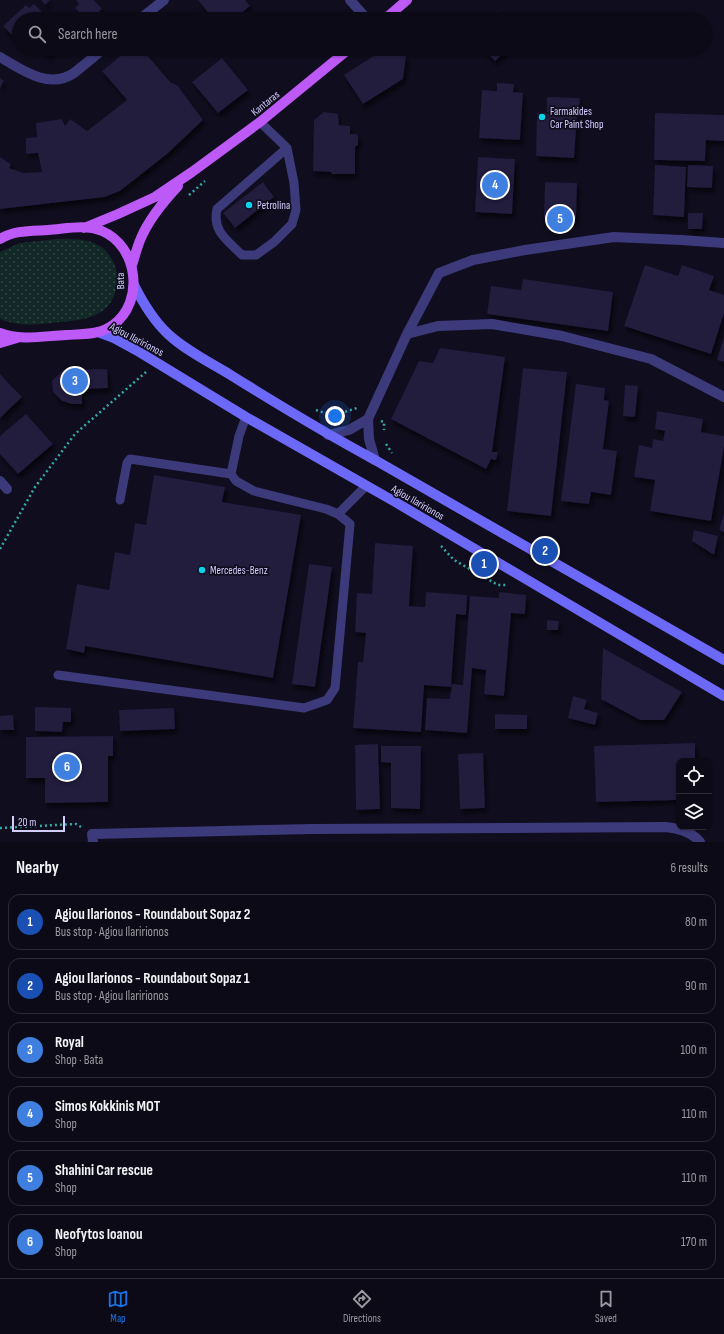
<!DOCTYPE html>
<meta charset="utf-8">
<style>
body{margin:0;font-family:"Sofia Sans Condensed",sans-serif;background:#15131f;color:#f1f3f6}
.controls{position:absolute;right:12px;bottom:12px;display:grid;overflow:hidden;border-radius:8px;box-shadow:0 1px 3px #0004}
.controls button{width:36px;height:36px;display:grid;place-items:center;padding:0;border:0;border-bottom:1px solid #2c2b35;background:#0c0a16;color:#f1f3f6;font:20px sans-serif}
.scale{position:absolute;left:12px;bottom:10px;width:53px;box-sizing:border-box;padding-left:4px;border:2px solid #d3cdfd;border-top:0;font-size:11px;line-height:14px;white-space:nowrap;color:#d3cdfd;-webkit-text-stroke:3px #100d1e;paint-order:stroke}
.you{position:absolute;left:335px;top:416px;width:14px;height:14px;margin:-10px;border:3px solid #fff;border-radius:50%;background:#1a73e8;box-shadow:0 0 0 6px #1a73e833}
.badge{display:grid;place-items:center;width:26px;height:26px;border-radius:50%;background:#1a73e8;color:#fff;font-size:13px;font-weight:700}
.pin{position:absolute;translate:-50% -50%;border:2px solid #fff;box-shadow:0 1px 4px #0006}
.list{margin:0;padding:0;list-style:none}
h2{display:flex;justify-content:space-between;align-items:center;height:52px;margin:0;padding:0 16px;font-size:17px}
h2 small{font-size:13px;font-weight:400;color:#9a9aa1}
.list li{display:grid;grid-template-columns:26px 1fr auto;gap:12px;align-items:center;box-sizing:border-box;height:56px;margin:0 8px 8px;padding:0 8px;border:1px solid #2c2b35;border-radius:12px}
.list b{display:block;font-size:15px;white-space:nowrap}
.list p{margin:0;font-size:13px;white-space:nowrap;color:#9a9aa1}
.list em{font-size:13px;font-style:normal;color:#9a9aa1}
.icon{flex:none;width:22px;height:22px;fill:none;stroke:currentColor;stroke-width:2;stroke-linecap:round;stroke-linejoin:round}
.map{position:relative;flex:none;width:724px;height:842px;overflow:hidden}
.search{position:absolute;background:#0c0a16;box-shadow:0 1px 3px #0004;left:12px;right:12px;top:12px;height:44px;display:flex;align-items:center;gap:10px;box-sizing:border-box;padding:0 14px;border-radius:22px;color:#9a9aa1;font-size:15px}
.sheet{height:436px;background:#0c0a16}
nav{display:flex;justify-content:space-around;align-items:center;box-sizing:border-box;height:56px;border-top:1px solid #2c2b35;background:#0c0a16;font-size:11px;color:#9a9aa1}
nav a{display:grid;justify-items:center;gap:2px}
nav .on{color:#1a73e8}
.map>svg:first-child{display:block}
</style>
<div class="map">
<svg width="724" height="842" viewBox="0 0 724 842">
<defs>
<pattern id="grass-dots" width="8" height="8" patternUnits="userSpaceOnUse"><rect width="8" height="8" fill="#112827"/><path d="M2 2h.1M6 6h.1" fill="none" stroke="#334647" stroke-width="1.8" stroke-linecap="round"/></pattern>
<filter id="shadow"><feDropShadow dx="2.5" dy="4.5" stdDeviation="2" flood-color="#0009"/></filter>
</defs>
<rect width="100%" height="100%" fill="#100d1e"/>
<path fill="url(#grass-dots)" d="M57,239C70,239 86,238 98,245C122,258 124,297 101,312C86,321 67,321 51,323C32,325 18,326 0,319V252L20,243Z"/>
<path fill="#221a3e" filter="url(#shadow)" d="M41,0H50L45,5Z
M76,0H94L102,9L91,19H73L80,13L75,8L79,4Z
M198,0H245L250,6L234,19H213Z
M34,4L44,14L38,19H19V42L3,26L26,5L29,8Z
M497,11L504,19H488Z
M42,49H55L49,56Z
M129,49H142L170,82L178,86L203,120L167,154L120,191L105,197L0,209V157L11,164L9,168L23,173L42,172L38,153L26,154V138L37,137L36,123L62,119L65,126L70,119L87,131L127,100L102,71Z
M483,49H508L495,61Z
M381,51L406,55L403,79L363,104L344,75Z
M222,58L248,90L218,113L192,82Z
M0,78L4,81L0,88Z
M497,83L514,84L513,92L523,93L520,140L479,138L482,90L510,92L497,91Z
M547,97L580,98L579,113L547,112Z
M324,112L338,114L339,125L350,126V134H356L358,136V145L355,147V174H332L331,172L313,171L314,120Z
M537,113L577,115L574,158L536,156Z
M655,113L724,115V141L706,140L705,161L654,160Z
M478,157L515,159L512,214L475,212Z
M655,165L686,167L684,217L653,215Z
M688,165L713,166L712,188L687,187Z
M263,182L274,197L235,228L223,213Z
M545,182L577,183L576,219L544,218Z
M688,213H703L702,229H688Z
M645,265L678,276L682,265L714,276L709,290L724,295V313L711,354L624,326Z
M523,279L613,292L608,331L487,314L491,286L521,290Z
M724,337V362L717,360Z
M440,348L505,357L492,452H498L496,460L491,459L486,469L391,419L419,361L433,363Z
M523,368L567,372L551,516L507,511Z
M107,369L108,388L82,389V404H72L62,401L53,392L52,381L63,370Z
M0,374L22,397L0,418Z
M576,384L605,388L604,400L609,401L603,449L617,451L611,495L591,492L589,504L561,501Z
M625,385L638,386L635,417L623,416Z
M657,411L703,419L701,432L724,436V447L711,521L650,511L655,480L634,477L639,445L652,448L653,439L663,441L665,431L655,429Z
M26,414L53,444L18,474L0,454V436Z
M154,475L225,487L222,502L301,515L273,678L85,646L84,653L66,649L77,584L109,590L115,552L130,555L135,523L146,525Z
M724,513V532L719,530Z
M694,530L718,536L714,555L692,541Z
M375,543L413,546L409,606L425,607L426,592L467,595L466,615L456,614L451,687L424,685L421,732L353,728L358,662H363L366,633L355,632L357,593L372,594Z
M309,564L332,567L315,687L292,684Z
M499,592L526,595L525,614L511,613L504,696L484,694L486,670L472,668L467,733L425,730L427,698L450,699L452,684L463,685L470,596L499,598Z
M547,620L559,621L558,630H547Z
M603,648L682,692L664,720H640L601,699Z
M573,696L587,700L584,709L598,713L595,725L568,718Z
M35,707L71,708V722H63L62,732L35,731Z
M174,708L175,729L120,731L119,710Z
M495,714L527,715V729H495Z
M13,715L14,730H0V716Z
M113,736V756H108V802L45,803V778H26V737Z
M695,743V761H679V800L596,802L594,746Z
M378,744L380,809L356,810L355,745Z
M381,746H421L420,809L391,808V763L381,762Z
M483,753L485,808L460,809L458,754Z"/>
<g fill="none" stroke-linecap="round" stroke-linejoin="round">
<path stroke="#33aba4" stroke-width="2.5" stroke-dasharray="2 3" stroke-linecap="butt" d="M189,195L205,181
M316,410L325,413L338,414L357,408
M381,421L384,422V430
M386,444L392,453
M441,546L454,560L498,585H507
M0,549L35,487L75,434L146,372
M0,828L76,824L81,827"/>
<path stroke="#3d3a7b" stroke-width="9" d="M260,122L287,148L294,183L296,210L292,224L274,242L256,255H242C227,240 212,231 217,209L287,148
M120,500L127,463L130,459L231,474
M338,514L366,486
M58,675L304,708L327,700L335,688L350,524L338,514L326,509L254,491L236,481L231,474L239,436L246,417"/>
<path stroke="#3d3a7b" stroke-width="10" d="M350,0L367,19
M140,19L164,0
M0,57C22,70 49,90 74,73C84,65 94,57 103,49
M407,334L438,326L492,324L562,336L651,359L724,397
M328,435L349,430L368,419
M375,460L369,439L368,419L407,334L439,273L473,260L525,250L614,237L681,240L724,243
M0,481L7,489
M93,842L92,834L312,829L665,827C678,828 691,831 700,842"/>
<path stroke="#6d69f8" stroke-width="10" d="M134,285C143,303 153,320 168,334C185,350 209,362 229,374C277,404 325,433 375,460L724,660
M98,332L114,338L136,350L246,417L397,503L724,696"/>
<path stroke="#bd59f7" stroke-width="10" d="M385,19L407,0
M84,228L118,214L155,197L192,172L260,122L349,49
M0,239C14,230 32,231 48,230C65,229 85,224 102,231C138,246 145,302 113,325C100,335 82,334 66,335C44,336 21,341 0,333
M132,265C135,256 137,247 141,238C149,219 164,201 178,186
M0,343L17,338"/>
</g>
<g fill="#0bd3eb" stroke="#100d1e" stroke-width="1.5">
<circle cx="542" cy="117" r="4"/>
<circle cx="249" cy="205" r="4"/>
<circle cx="202" cy="570" r="4"/>
</g>
<g text-anchor="middle" stroke-width="3.5" stroke-linejoin="round" paint-order="stroke">
<g font-size="11" fill="#d3cdfd" stroke="#100d1e">
<text transform="translate(265 103) rotate(-39)" y="4">Kantaras</text>
<text transform="translate(120 281) rotate(-91)" y="4">Bata</text>
<text transform="translate(137 339) rotate(28)" y="4">Agiou Ilaririonos</text>
<text transform="translate(418 502) rotate(30)" y="4">Agiou Ilaririonos</text>
</g>
<g font-size="11" fill="#d3cdfd" stroke="#100d1e" text-anchor="start">
<text x="550" y="115">Farmakides<tspan x="550" dy="13">Car Paint Shop</tspan></text>
<text x="257" y="209">Petrolina</text>
<text x="210" y="574">Mercedes-Benz</text>
</g>
</g>
</svg>
<div class="controls">
<button><svg class="icon" aria-label="locate" viewBox="0 0 24 24"><circle cx="12" cy="12" r="6"/><path d="M12 2v4M12 18v4M2 12h4M18 12h4"/></svg></button>
<button><svg class="icon" aria-label="layers" viewBox="0 0 24 24"><path d="M12 4l9 5-9 5-9-5zM3 14l9 5 9-5"/></svg></button>
</div>
<div class="scale">20 m</div>
<div class="you"></div>
<div class="pin badge" style="left:484px;top:564px;background:#1a4fb4">1</div>
<div class="pin badge" style="left:545px;top:551px;background:#1a4fb4">2</div>
<div class="pin badge" style="left:75px;top:381px;background:#3f7fe0">3</div>
<div class="pin badge" style="left:495px;top:185px;background:#3f7fe0">4</div>
<div class="pin badge" style="left:560px;top:219px;background:#3f7fe0">5</div>
<div class="pin badge" style="left:67px;top:767px;background:#3f7fe0">6</div>
<div class="search"><svg class="icon" aria-label="search" viewBox="0 0 24 24"><circle cx="10" cy="10" r="6"/><path d="M15 15l6 6"/></svg>Search here</div>
</div>
<section class="sheet">
<h2>Nearby<small>6 results</small></h2>
<ul class="list">
<li><span class="badge" style="background:#1a4fb4">1</span><div><b>Agiou Ilarionos - Roundabout Sopaz 2</b><p>Bus stop · Agiou Ilaririonos</p></div><em>80 m</em></li>
<li><span class="badge" style="background:#1a4fb4">2</span><div><b>Agiou Ilarionos - Roundabout Sopaz 1</b><p>Bus stop · Agiou Ilaririonos</p></div><em>90 m</em></li>
<li><span class="badge" style="background:#3f7fe0">3</span><div><b>Royal</b><p>Shop · Bata</p></div><em>100 m</em></li>
<li><span class="badge" style="background:#3f7fe0">4</span><div><b>Simos Kokkinis MOT</b><p>Shop</p></div><em>110 m</em></li>
<li><span class="badge" style="background:#3f7fe0">5</span><div><b>Shahini Car rescue</b><p>Shop</p></div><em>110 m</em></li>
<li><span class="badge" style="background:#3f7fe0">6</span><div><b>Neofytos Ioanou</b><p>Shop</p></div><em>170 m</em></li>
</ul>
</section>
<nav>
<a class="on"><svg class="icon" aria-label="map" viewBox="0 0 24 24"><path d="M3 6l6-2 6 2 6-2v14l-6 2-6-2-6 2zM9 4v14M15 6v14"/></svg>Map</a>
<a><svg class="icon" aria-label="directions" viewBox="0 0 24 24"><path d="M12 3l9 9-9 9-9-9zM9 14v-3h6M13 9l2 2-2 2"/></svg>Directions</a>
<a><svg class="icon" aria-label="saved" viewBox="0 0 24 24"><path d="M7 4h10v16l-5-4-5 4z"/></svg>Saved</a>
</nav>
